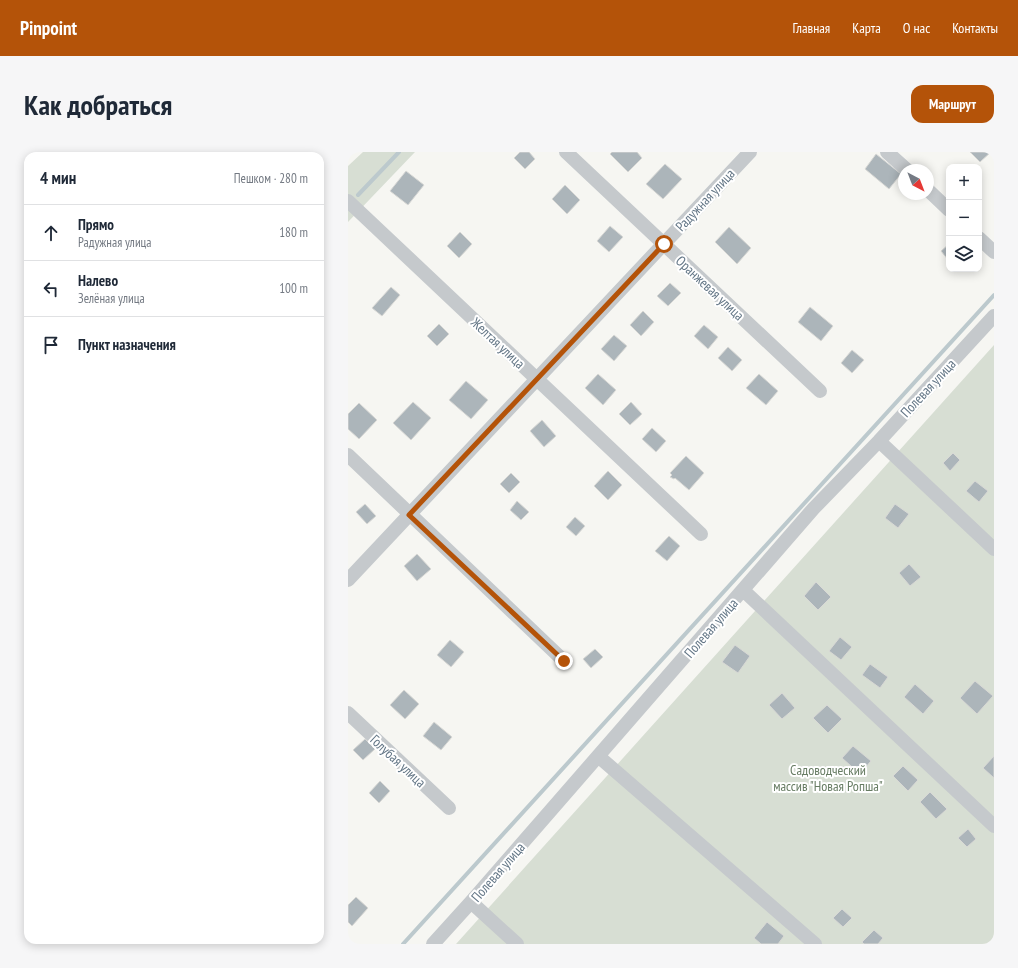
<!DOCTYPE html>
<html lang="ru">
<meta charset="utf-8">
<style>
body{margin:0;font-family:"PT Sans Narrow",sans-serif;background:#f6f6f7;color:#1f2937}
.controls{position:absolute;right:12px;top:12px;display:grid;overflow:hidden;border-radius:8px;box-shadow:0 2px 10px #0003}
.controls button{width:36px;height:36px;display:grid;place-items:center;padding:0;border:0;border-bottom:1px solid #e0e1e3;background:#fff;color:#1f2937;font:20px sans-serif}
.compass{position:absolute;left:550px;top:12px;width:36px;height:36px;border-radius:50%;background:#fff;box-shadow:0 2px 10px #0003;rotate:138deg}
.stop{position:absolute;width:12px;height:12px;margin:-9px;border:3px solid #b45309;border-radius:50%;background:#fff}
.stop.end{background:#b45309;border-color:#fff;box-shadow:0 1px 4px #0008}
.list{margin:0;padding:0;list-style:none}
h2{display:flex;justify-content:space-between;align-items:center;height:52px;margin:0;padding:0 16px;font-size:17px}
h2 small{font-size:13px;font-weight:400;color:#747a83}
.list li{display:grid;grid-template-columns:26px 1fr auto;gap:12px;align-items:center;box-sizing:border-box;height:56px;padding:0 16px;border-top:1px solid #e0e1e3}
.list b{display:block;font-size:15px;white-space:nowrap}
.list p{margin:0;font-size:13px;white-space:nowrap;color:#747a83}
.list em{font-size:13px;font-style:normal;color:#747a83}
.icon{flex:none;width:22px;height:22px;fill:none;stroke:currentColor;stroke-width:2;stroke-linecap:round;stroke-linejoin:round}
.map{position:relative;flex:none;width:646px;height:792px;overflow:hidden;border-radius:12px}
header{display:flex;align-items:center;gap:24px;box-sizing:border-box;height:56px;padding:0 20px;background:#b45309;color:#fff}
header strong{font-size:19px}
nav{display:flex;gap:22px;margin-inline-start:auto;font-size:14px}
.intro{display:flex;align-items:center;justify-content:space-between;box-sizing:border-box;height:96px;padding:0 24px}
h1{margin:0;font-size:28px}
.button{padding:10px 18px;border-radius:12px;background:#b45309;color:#fff;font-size:14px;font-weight:700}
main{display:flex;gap:24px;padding:0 24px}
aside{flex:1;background:#fff;border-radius:12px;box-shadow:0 2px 10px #0003}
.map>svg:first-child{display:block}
</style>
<header>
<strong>Pinpoint</strong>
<nav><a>Главная</a><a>Карта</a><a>О нас</a><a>Контакты</a></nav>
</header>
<div class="intro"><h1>Как добраться</h1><a class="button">Маршрут</a></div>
<main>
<aside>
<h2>4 мин<small>Пешком · 280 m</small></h2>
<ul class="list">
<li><svg class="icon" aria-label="ahead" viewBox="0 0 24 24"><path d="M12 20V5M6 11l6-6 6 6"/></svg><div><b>Прямо</b><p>Радужная улица</p></div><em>180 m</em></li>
<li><svg class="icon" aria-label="left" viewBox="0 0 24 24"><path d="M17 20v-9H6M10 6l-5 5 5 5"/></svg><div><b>Налево</b><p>Зелёная улица</p></div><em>100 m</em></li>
<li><svg class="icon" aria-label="arrive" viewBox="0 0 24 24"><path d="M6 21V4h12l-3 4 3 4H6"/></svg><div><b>Пункт назначения</b></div></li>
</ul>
</aside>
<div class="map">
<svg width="646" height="792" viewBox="0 0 646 792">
<rect width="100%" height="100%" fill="#f6f6f2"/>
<path fill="#d7ded3" d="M15,0H67L0,70V14Z
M646,193V792H108Z"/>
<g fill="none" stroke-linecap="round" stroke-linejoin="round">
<path stroke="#bcc9cd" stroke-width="4" d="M10,43L51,0
M55,792L646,143"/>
</g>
<path fill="#acb5ba" stroke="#d8d8d5" d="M172,0H181L187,7L177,17L166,6Z
M264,0H289L294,6L280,20L262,2Z
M622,0H643L632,10Z
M528,2L553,22L541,37L517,17Z
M317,12L334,27L315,47L298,32Z
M58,19L76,33L60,53L42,39Z
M217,33L232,48L219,62L204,47Z
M262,74L275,85L261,100L249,89Z
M381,75L403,96L389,112L367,90Z
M112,80L124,92L111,106L99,94Z
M601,92V109L593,99Z
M322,131L333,141L320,154L309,144Z
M43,135L52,143L34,164L24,156Z
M462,155L485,174L473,189L450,170Z
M295,159L306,170L293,184L282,173Z
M91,172L101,182L89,194L79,184Z
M356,173L370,185L360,197L346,184Z
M266,183L279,194L266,209L253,197Z
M380,195L394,208L384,219L370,206Z
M504,198L516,208L504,221L493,211Z
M250,222L268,238L255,253L237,236Z
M411,222L430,239L418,253L398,236Z
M118,229L140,248L123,267L101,248Z
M65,250L83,266L63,288L45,271Z
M283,250L294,262L282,273L271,262Z
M11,251L29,268L11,287L0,277V262Z
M194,268L208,284L196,295L182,279Z
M304,276L318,289L308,300L294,287Z
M605,301L612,308L602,319L595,311Z
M338,304L356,321L341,338L327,326L326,327L322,325L324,323L322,321Z
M260,319L274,333L260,348L246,334Z
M163,321L172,330L161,341L152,332Z
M627,329L640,339L631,350L618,339Z
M169,349L181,360L173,368L162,358Z
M17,352L28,364L19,372L8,360Z
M547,352L561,362L550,376L537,366Z
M227,365L237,374L228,384L218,375Z
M321,384L332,394L319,409L307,399Z
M69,402L83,417L69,429L56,414Z
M561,412L573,425L562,434L551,421Z
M468,430L483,445L470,458L456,444Z
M492,485L504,495L493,508L481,499Z
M102,488L116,500L103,515L89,503Z
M387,493L402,504L390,521L374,510Z
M247,497L255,505L243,516L235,507Z
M522,512L540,525L532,536L514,523Z
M627,529L645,544L629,562L612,546Z
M567,532L586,549L575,562L556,545Z
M56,538L71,552L57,567L42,553Z
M434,541L447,556L434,567L421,553Z
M479,553L494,567L480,581L465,566Z
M86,570L104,585L93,598L75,584Z
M17,587L27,597L15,608L5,598Z
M505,594L523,609L512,622L494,606Z
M646,604V626L635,616Z
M555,614L570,628L560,639L545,624Z
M32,629L42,639L31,651L21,641Z
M582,640L599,657L588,667L572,650Z
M620,677L628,687L619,695L610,686Z
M8,745L20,756L4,774L0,770V753Z
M494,757L504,766L495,775L485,766Z
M419,770L436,784L430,792H413L406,786Z
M526,778L535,786L530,792H516L514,790Z"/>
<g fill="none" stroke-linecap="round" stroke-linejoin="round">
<path stroke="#c5c9cc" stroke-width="14" d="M218,0L472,239
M539,0L559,18
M580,38L601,58
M0,49L353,382
M631,86L646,100
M531,289L646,397
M0,303L216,509
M0,428L402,0
M395,438L646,674
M0,561L101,656
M250,604L467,792
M123,750L169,792
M85,792L123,750L466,356L531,289L646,164"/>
</g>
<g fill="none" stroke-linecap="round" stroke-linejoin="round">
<path stroke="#b45309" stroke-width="5" d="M216,509L61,363L316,92"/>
</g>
<g text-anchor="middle" stroke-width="4" stroke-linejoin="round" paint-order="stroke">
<g font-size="14" fill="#637686" stroke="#fff">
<text transform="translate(357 48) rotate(-47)" y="5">Радужная улица</text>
<text transform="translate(362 136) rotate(43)" y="5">Оранжевая улица</text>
<text transform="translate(150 191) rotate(43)" y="5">Желтая улица</text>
<text transform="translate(580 236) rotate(-47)" y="5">Полевая улица</text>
<text transform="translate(363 476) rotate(-49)" y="5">Полевая улица</text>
<text transform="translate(50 609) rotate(43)" y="5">Голубая улица</text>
<text transform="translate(150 720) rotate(-49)" y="5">Полевая улица</text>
</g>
<g font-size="14" fill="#677c63" stroke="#fff">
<text x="480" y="623">Садоводческий<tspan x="480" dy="16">массив "Новая Ропша"</tspan></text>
</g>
</g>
</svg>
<div class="controls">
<button>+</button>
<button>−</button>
<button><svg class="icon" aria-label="layers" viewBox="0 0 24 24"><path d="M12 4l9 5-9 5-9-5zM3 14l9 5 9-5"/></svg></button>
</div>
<svg class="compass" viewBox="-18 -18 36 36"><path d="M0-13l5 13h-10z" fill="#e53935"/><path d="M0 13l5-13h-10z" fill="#747a83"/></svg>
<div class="stop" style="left:316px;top:92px"></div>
<div class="stop end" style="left:216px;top:509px"></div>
</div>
</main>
